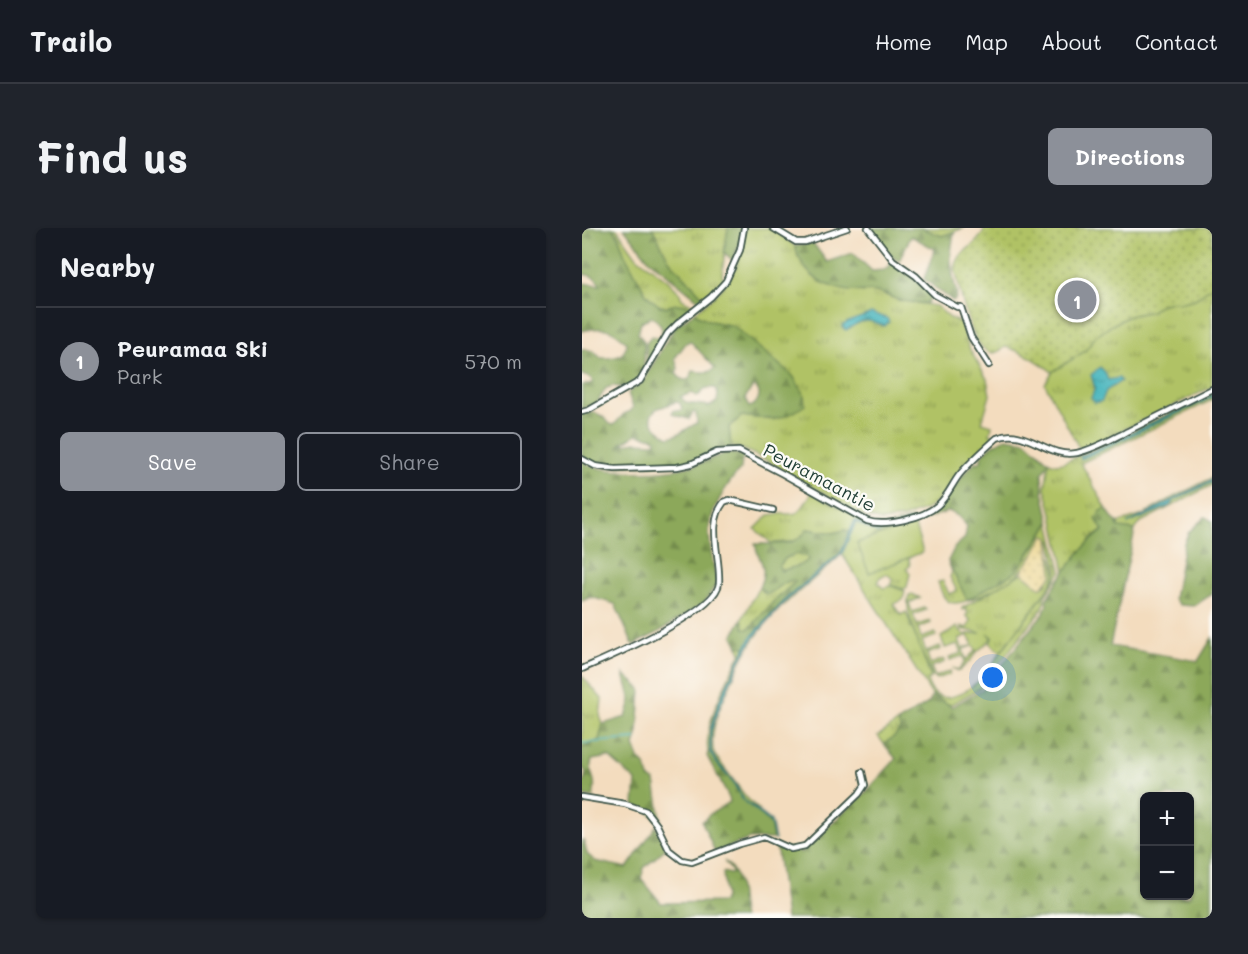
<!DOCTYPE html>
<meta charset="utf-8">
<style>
body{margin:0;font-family:Mali,sans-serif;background:#20242c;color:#f1f3f6}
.controls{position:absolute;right:18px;bottom:18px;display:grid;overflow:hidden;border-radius:9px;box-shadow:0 2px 4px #0004}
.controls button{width:54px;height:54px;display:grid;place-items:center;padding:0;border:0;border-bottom:2px solid #363941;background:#171b24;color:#f1f3f6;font:30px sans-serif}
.you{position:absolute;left:411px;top:450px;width:21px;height:21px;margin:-15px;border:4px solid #fff;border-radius:50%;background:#1a73e8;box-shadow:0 0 0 9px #1a73e833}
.badge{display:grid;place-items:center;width:39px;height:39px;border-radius:50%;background:#8c9099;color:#fff;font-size:20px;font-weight:700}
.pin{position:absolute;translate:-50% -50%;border:3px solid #fff;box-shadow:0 2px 6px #0006}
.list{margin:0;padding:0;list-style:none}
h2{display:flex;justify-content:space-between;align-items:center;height:78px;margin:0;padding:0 24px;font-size:26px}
h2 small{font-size:20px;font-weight:400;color:#9ea1a6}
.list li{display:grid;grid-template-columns:39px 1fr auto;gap:18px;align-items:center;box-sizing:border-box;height:108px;padding:0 24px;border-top:2px solid #363941}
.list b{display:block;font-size:22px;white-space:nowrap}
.list p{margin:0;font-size:20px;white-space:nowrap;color:#9ea1a6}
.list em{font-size:20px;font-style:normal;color:#9ea1a6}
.actions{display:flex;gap:12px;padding:18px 24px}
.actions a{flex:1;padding:14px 0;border:2px solid #8c9099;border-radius:9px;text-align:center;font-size:21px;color:#8c9099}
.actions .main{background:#8c9099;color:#fff}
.map{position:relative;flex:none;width:630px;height:690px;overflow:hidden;border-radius:9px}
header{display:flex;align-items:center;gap:36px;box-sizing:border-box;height:84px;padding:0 30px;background:#171b24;border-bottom:2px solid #363941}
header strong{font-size:28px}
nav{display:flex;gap:33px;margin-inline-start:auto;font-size:21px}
.intro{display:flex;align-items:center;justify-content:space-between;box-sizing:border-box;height:144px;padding:0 36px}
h1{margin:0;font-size:42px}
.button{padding:15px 27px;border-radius:9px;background:#8c9099;color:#fff;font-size:21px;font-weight:700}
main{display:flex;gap:36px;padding:0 36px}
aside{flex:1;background:#171b24;border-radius:9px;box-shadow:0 2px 4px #0004}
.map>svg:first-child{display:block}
</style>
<header>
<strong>Trailo</strong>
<nav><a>Home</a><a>Map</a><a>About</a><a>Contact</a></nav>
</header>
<div class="intro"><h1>Find us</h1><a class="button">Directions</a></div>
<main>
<aside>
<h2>Nearby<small></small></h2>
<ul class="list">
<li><span class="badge">1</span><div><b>Peuramaa Ski</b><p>Park</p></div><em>570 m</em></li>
</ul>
<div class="actions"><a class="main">Save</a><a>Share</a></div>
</aside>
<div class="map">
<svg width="630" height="690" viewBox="0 0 630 690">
<defs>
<pattern id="grass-tufts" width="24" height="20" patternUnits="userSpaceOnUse" patternTransform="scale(1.5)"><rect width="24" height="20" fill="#b0c265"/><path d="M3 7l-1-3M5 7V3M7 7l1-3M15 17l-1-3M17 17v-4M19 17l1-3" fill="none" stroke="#8f9f54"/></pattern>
<pattern id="forest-firs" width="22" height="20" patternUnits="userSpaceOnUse" patternTransform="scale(1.5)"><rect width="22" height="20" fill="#8ca85a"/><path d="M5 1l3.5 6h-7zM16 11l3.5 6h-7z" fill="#728a4b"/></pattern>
<pattern id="sand-dots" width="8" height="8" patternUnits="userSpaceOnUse" patternTransform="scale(1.5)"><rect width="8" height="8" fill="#eeda9e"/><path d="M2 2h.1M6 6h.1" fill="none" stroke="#ccbc89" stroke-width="1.8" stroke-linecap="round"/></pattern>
<pattern id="park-dots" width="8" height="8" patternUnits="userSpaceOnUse" patternTransform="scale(1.5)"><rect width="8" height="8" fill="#b0c265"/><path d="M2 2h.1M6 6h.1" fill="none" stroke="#8f9f54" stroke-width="1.8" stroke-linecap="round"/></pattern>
<pattern id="water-ripples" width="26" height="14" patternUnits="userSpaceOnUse" patternTransform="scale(1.5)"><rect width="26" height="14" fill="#43b3bb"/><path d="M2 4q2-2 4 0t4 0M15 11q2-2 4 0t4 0" fill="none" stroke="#379399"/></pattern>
</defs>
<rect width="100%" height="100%" fill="#fdfcf7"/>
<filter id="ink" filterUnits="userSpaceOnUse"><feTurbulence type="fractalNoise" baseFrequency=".0167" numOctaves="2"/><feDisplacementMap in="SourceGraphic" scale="12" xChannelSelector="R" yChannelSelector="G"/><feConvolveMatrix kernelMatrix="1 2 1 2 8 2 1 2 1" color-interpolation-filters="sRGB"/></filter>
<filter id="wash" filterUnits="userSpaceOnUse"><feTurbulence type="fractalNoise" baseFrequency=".008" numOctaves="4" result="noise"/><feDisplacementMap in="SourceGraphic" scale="24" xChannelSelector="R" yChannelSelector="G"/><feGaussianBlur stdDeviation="1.35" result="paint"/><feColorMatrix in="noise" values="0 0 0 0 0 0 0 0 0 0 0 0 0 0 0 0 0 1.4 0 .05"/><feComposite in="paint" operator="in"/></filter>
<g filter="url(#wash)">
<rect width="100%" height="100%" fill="#f3dcbe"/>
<path fill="url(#grass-tufts)" stroke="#68804c" stroke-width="1.5" d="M30,0L35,1L55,29L84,51L97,64L100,71L111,77L109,82L105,77L94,76L84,79L78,78L70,72L64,66L42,25L36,7Z
M70,0H146L140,46L141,50L144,51L124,72L87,32Z
M163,0H189L213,18L216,29L280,64L293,63L316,72L354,78L368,90L379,95L388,122L405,151L408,167L400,194L410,197L408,206L415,207L377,245L360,268L347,280L321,290L300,293L279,287L182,231L161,221L149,219L147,199L160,188L191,192L214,183L151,98L128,93L112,85C146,60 158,42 163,0Z
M339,0H382L360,8Z
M630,58V159L505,219L497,220L463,156L470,144L503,123L513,109L530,97L547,88L569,83L577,77L593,73L596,75L613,71Z
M630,165V167L499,231L630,169V172L499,235L524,280L518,284L521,302L510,310L483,344L472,292L463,260L467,234L474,236L481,235Z
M630,250V252C601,266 574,282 545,296L587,278L593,272L630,254V257L559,294L553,302L537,301L535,296L537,295L561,287L594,268Z
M230,264L287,295L305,298L329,291L333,294L275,315L288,344L327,330L328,338L324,341L328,345L325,359L322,361L309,357L310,350L304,346L298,349L296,355L301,360L309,358L323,363L321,372L311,376L319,387L324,384L349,450L345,452C354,484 384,465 400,450L472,352L475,342L469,313L462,307C456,319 449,334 439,343C429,353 381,380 368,374C360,371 359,361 356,354L361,353L367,366L375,363L368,349L370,344L366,333L386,372L444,331L468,294L479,343L463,368L461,380L398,460L368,477L350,467L260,326C231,354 196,376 173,410C160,427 152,448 143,468C135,485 127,507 132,526L164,569L178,583L162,572L152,554L134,533L129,524V503L140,473L158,433L172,409L206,371L260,326L274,293L268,304L263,302L251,305L226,301C218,316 205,314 189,315L173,301L187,287C215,282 212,296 230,264Z
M468,324C470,330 474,339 473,347C470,360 429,410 418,424L408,415L411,409L407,406L409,411L395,424L385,406L399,405L380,401L379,398L385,400L389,393L384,387L386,386L384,381L380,382V380L440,345L460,359L465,355Z
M215,326L226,329V332C221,339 207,340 199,343L197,338L204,330Z
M206,352H212L213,354L191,374L174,395L165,401L162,400L160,391L177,359L182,365H187Z
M330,366L338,370L327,375L330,384L342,380L344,382L331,387L335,397L348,393L349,395L336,400L339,410L353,405L354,408L340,413L344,423L358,418L359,421L345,426L348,436L362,431L363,434L349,439L353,449L368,443L367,447L354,451L350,448C343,431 320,383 327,367Z
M375,399L384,408L377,411L380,420L390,418L381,421L384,432L393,423L394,425L388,433L377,443L370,440L377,442L383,434L381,428L368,432L367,429L380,425L376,416L363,420L359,409Z
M156,418L164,419C147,450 124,489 128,524H126C121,494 146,452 159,424Z
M0,448L20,471L18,488L21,496L17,513L0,520Z
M316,494L319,501L314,507L302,516L296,508Z"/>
<path fill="url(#forest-firs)" stroke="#567247" stroke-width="1.5" fill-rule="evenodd" d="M0,0H30L36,7L42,25L64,66L70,72L78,78L84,79L94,76L105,77L109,82L84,107L79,106C82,99 76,93 70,89L59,94L56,106L62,113V143L56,152L44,160L31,158L24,160L15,175L0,181V157L11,155L9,150L0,147V121L11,123L19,130C32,130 43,130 45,115C30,99 20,98 0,103V55L18,57C14,49 9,47 0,46Z
M42,0L71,1L87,32L124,72H117L67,32Z
M146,0H160L158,16L151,33L142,24Z
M288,0H339L360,8L373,3C366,28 369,43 375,67L373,72L371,73L342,51L353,21L329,8L317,33L310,29Z
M231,15L245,34L271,25L290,43L302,42L311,34L351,66L345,75C336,75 326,75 317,72C310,70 303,65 295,64C284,62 273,65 262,62C237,57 219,43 213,18Z
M112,85L128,93L151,98L211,148L222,167L223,177C198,195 188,192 160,188L147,199L149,219L99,236L28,239L8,234L0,227V186C13,182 19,186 28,196L32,197L42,186L49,183L51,179L46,165L61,154L86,110L95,98ZM108,113L133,140C127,146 119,144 111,143L108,150C102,155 97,150 94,145L96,140L93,130L104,115ZM171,158C182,163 176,177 167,179L163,170ZM124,160H133L136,166L135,174L128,178L105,175L98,169L110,165L114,168L117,167ZM94,174L98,175L100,181L97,183L92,182L90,186L107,191L111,184L114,185L115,195L94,207L87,209C77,202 70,199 69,187L74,181ZM55,206L72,210L74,212L73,215L54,214L37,217Z
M69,108L81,110L65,138L64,116Z
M424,210L444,213L467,234L460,246L461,264L468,294L435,343L385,372L366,333L373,319L383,310L385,298L376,288L367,283L341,292L340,289L362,274L381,247L394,233L396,235L400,232L398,229L411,217Z
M145,225L163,227L160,232L159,241C145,255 128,283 127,303C127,320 132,338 135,355L122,375L75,405L51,417L33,376L9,369L0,373V233C21,248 85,245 110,238C122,235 133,228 145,225Z
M524,280L532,292L537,295L535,296L537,300L553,302L528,418L616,433L630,410V690H204L194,616L198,620L219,624L282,566L314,531L302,516L314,507L318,501L316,494L348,474L350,467L370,479L401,461L462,384L465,377L464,372C476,351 501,316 521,303L514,291L518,284ZM562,568H608V668H562Z
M623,289L630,293V366L612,378L598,377L592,371L602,315L607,304Z
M225,301L251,305L263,302L268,304L259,325L206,369L182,394L164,419L156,418L151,408L160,391L162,400L165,401L168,400L191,374L213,354L212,352C202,352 195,363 185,366L177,359C187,338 177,335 173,316C191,315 216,320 225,301ZM214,326L226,329V332C221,338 207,340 199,343L197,338L204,330Z
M42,446L59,461L56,504L52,518L58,532L63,537L67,550L73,553L79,592L77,595L66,583L52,577L54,553L27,529L10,532C7,542 10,545 12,553C13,558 12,565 11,570L0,568V555L2,553L4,544L0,539V520L17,512L21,496L44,489L49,473Z
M126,524H128L133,533L151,554L161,572L188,594L191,611H167L133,624L120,594L127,587L148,574C148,568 129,537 125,528Z
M74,598L84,620L62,640L59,650L79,675L141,674L143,669L141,644L148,646L151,645L142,633C161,646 156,671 161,690H0V612L2,613L5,626L13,633L45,640Z"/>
<path fill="url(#sand-dots)" stroke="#868c69" stroke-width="1.5" d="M462,307L467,310L470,347L460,359H457L439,344L453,324Z"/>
<path fill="url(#park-dots)" stroke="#68804c" stroke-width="1.5" d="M403,0H630V58L613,71L596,75L593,73L577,77L569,83L547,88L530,97L513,109L503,123L470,144C457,133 441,124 424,119C420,121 415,125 411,125C388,123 378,60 373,41C376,20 395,21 403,0Z"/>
<path fill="#b0c265" stroke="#68804c" stroke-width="1.5" d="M332,295L341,324L287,345L275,315Z"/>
<path fill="url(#water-ripples)" stroke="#317878" stroke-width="1.5" d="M289,85L305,90L307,94L302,98C285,90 280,92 264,102L261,100V97C270,91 280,90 289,85Z
M518,139L523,144L526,152L537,150L539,153L524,163L520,173L513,175L509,170L513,160L509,147Z
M630,167V169L499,231L498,229Z
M630,252V254L593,272L587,278L545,296C574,282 601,266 630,252Z
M273,292L296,304L329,292L295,305L274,294L260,326L206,371L172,409L158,433L140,473L129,503V524L134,533L152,554L162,572L189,593L193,612L188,594L161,572L151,554L133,533L128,524V502L138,472L157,432L170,408L206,369L259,325Z"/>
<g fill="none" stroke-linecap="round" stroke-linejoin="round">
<path stroke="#43b3bb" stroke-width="1.5" d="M0,515L54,511"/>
</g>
</g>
<g filter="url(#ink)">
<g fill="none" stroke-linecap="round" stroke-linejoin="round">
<defs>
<path id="minor" d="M191,0L214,14H223L265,0
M286,0L311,32L334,48L353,67L375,79H379L389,109L407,137
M0,184L7,182L58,153L86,105L95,96L129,69L144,53L158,22L162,0
M0,231L13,238L33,241L95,239L109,236L135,224L157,223L201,246L285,293C303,299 342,290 356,277C366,268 370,256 378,246C389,233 403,221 415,210C444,198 465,231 495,225C513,221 530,211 546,203C574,189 602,175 630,161
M0,441C27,429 135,384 137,355C139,329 124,296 142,274L147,272L191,282
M0,569L43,576L64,583L75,597L87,622L100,632L110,634L157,616L182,609L209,621L223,618L277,566L283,557L280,544"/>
</defs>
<use href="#minor" stroke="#3f5549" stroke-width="8"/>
<use href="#minor" stroke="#fff" stroke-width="4.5"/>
</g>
</g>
<g text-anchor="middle" stroke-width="4.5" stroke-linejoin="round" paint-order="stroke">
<g font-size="18" fill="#1f3d34" stroke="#fdfcf7">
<text transform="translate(237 250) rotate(28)" y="6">Peuramaantie</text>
</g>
</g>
</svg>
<div class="controls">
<button>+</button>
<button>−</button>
</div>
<div class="you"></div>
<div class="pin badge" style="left:495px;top:72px">1</div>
</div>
</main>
